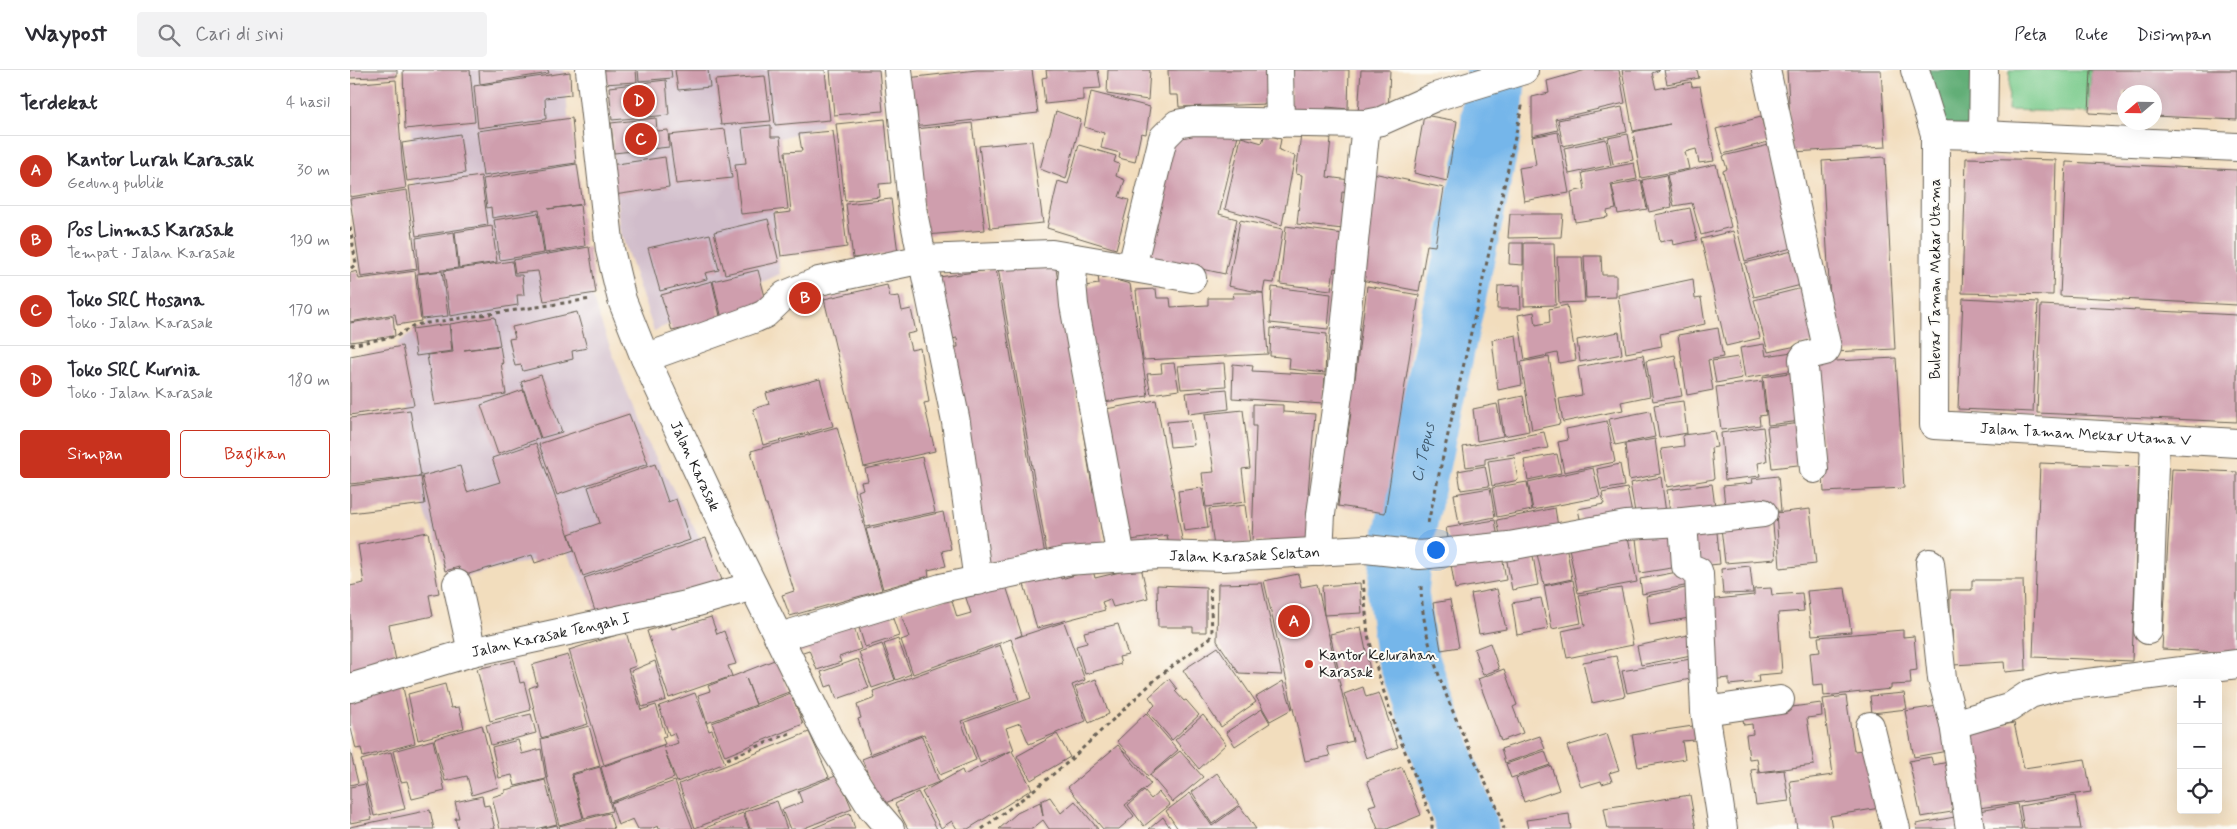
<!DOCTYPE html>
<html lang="id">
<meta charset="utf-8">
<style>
body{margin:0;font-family:Mynerve,sans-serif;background:#f2f2f3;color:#2b2b33}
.controls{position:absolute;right:15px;bottom:15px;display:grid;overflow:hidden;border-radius:5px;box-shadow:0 5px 20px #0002}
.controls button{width:45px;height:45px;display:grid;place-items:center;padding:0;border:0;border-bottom:1px solid #e1e1e2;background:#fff;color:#2b2b33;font:25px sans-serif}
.compass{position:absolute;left:1767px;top:15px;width:45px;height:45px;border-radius:50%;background:#fff;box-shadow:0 5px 20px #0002;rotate:250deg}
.you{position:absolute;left:1085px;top:479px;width:18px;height:18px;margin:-12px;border:4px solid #fff;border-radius:50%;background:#1a73e8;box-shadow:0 0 0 8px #1a73e833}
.badge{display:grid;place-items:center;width:32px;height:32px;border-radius:50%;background:#c8321e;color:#fff;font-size:16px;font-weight:700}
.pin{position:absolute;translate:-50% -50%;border:2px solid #fff;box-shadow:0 1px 5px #0006}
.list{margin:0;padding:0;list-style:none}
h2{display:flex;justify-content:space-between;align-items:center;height:65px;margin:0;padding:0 20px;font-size:21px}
h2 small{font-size:16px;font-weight:400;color:#7c7c81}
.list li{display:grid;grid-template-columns:32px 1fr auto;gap:15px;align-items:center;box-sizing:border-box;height:70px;padding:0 20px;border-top:1px solid #e1e1e2}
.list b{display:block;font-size:19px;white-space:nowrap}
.list p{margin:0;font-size:16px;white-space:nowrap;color:#7c7c81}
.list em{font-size:16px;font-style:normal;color:#7c7c81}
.actions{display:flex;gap:10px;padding:15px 20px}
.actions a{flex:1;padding:11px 0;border:1px solid #c8321e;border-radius:5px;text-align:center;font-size:18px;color:#c8321e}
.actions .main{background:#c8321e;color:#fff}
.icon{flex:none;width:28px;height:28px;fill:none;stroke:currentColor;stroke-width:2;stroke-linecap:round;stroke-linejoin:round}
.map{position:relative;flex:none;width:1887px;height:759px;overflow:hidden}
header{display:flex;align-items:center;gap:30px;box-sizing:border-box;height:70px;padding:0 25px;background:#fff;border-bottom:1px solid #e1e1e2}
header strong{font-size:24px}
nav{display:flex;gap:28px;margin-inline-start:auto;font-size:18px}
.search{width:350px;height:45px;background:#f2f2f3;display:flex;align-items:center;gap:12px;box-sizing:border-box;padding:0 18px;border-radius:5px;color:#7c7c81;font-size:19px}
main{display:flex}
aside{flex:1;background:#fff}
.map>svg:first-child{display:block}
</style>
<header>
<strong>Waypost</strong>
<div class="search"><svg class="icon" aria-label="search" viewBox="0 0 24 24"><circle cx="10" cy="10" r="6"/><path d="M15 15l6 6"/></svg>Cari di sini</div>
<nav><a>Peta</a><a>Rute</a><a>Disimpan</a></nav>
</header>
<main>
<aside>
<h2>Terdekat<small>4 hasil</small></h2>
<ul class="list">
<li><span class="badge">A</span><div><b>Kantor Lurah Karasak</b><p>Gedung publik</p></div><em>30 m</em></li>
<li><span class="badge">B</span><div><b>Pos Linmas Karasak</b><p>Tempat · Jalan Karasak</p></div><em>130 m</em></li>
<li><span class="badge">C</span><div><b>Toko SRC Hosana</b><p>Toko · Jalan Karasak</p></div><em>170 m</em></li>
<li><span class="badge">D</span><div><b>Toko SRC Kurnia</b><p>Toko · Jalan Karasak</p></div><em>180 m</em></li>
</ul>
<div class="actions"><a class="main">Simpan</a><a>Bagikan</a></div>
</aside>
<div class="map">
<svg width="1887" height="759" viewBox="0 0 1887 759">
<rect width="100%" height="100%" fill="#fdfcf7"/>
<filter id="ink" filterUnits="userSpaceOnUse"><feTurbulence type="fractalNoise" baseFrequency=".02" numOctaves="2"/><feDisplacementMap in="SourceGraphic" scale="10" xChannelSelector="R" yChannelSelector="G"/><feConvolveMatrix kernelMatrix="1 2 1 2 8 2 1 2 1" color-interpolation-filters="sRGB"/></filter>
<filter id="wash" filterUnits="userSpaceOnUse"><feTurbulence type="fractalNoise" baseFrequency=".0096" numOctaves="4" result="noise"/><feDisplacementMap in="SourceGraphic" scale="20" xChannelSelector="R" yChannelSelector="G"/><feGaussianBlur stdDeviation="1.12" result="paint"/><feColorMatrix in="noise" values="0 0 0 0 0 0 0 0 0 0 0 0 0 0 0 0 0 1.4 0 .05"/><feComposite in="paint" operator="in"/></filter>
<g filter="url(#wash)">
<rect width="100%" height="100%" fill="#f2ddbd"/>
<path fill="#d1bdcb" d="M56,0H214L230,180L246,239L291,360L365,496L240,528L217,483L101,510L74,439L47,273L76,254L70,219L65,118Z
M257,0H469L472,56L417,72L430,204L304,261L269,158Z"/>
<path fill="#79ca8b" stroke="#4a7354" d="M1660,0H1741L1739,43L1658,40Z"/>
<path fill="#62ae77" stroke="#3f654a" d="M1573,0H1626L1625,57L1591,55Z"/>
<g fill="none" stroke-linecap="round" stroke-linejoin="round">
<path stroke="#75b6ea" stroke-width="61" id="s1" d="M1118,759L1056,582L1048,522L1054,466L1140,67L1146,0"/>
</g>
<g id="blocks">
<path fill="#cf9ead" d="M0,0H47V6L0,8Z
M53,0H120L125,52L55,59Z
M129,0H198L199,3L130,14Z
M252,0H286L287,12L253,14Z
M288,0H321L322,8L289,11Z
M325,0H358L360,17L328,20Z
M419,0H475L480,50L425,55Z
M480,0H529L533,41L484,45Z
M627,0H682L688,43L562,57L557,8Z
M696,0H748L751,18L733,19V30L695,34L692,8L697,7Z
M758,0H800L798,30L757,24Z
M818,0H917L918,34L829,37L828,25H819Z
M941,0H999L998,39L977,37L976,44L940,40Z
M1011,0H1040L1038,43L1008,45Z
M1236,0H1269L1275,33L1205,49L1208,60L1182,66V27L1199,23L1197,11Z
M1272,0H1310L1302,3L1306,19L1341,12L1342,17L1350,16L1364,91L1349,93L1346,79L1335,82L1339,99L1291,108L1283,62L1320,54L1283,61Z
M1314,0H1347L1349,8L1317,14Z
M1437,0H1531L1536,77L1442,82Z
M1741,0H1887V50L1804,46V22H1774V45L1739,43Z
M220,2L221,25L195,28L196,49L128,58L124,16Z
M415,6L421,51L371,55L365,10Z
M46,10L52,90L56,118L0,127V14Z
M316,10L319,45L262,50L259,17Z
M741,22L800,37L796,64L791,63L785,92L769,88L770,83L751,78L754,63L734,57Z
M1272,37L1277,62L1213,76L1208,50Z
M706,41L731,50L716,109L690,99Z
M1074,45L1107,51L1097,111L1064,103Z
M1411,47L1418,72L1373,84L1366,59Z
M222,48L226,93L133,106L127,61Z
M306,48L307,61L318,60L319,77L264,83L261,53Z
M535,49L541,113L529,114L530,127L495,131L486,54Z
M622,53L635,160L576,165L565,59Z
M421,55V67H430L438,139L391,144L385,94L396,93L392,58Z
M375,59L382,108L326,114L319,65Z
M483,61L497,177L431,186L425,144L441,142L435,82L452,81L449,64Z
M889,61L869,144L887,149L875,204L798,187L822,66Z
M1208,62L1219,123L1174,131L1169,98L1186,95L1182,67Z
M110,64L115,103L57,111L52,73Z
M915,64L931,69L929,80L945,86L932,155L875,139L891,67L912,73Z
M951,64L981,68L977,107L1000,110L999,123L992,122L991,133L995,134L993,159L947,154L952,105L946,104Z
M1278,64L1283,90L1263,94L1258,68Z
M1256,69L1261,95L1219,104L1214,78Z
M682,71L693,153L640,158L629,76Z
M729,75L766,86L764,92L769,94L766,106L775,110L769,127L779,130L766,179L697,158L708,111L718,114Z
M1419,75L1445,177L1395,191L1373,101L1377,99L1373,86Z
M315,87L319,117L264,125L260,95Z
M1535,87L1545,279L1483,282L1472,91Z
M1616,88L1706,90L1703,225L1612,223Z
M1716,92L1887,100V235L1710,226Z
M1284,93L1287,109L1261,114L1266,139L1257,141L1258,147L1225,152L1221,122L1235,119L1232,103Z
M227,94L233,134L198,139L230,135L235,176L195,183L189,140L142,148L141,137L137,138L133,109Z
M1366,94L1381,157L1351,165L1342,133L1324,136L1317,105Z
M1023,103L1094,118L1085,176L1077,175L1069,221L1011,210Z
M1316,105L1322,137L1299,142L1292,110Z
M131,106L138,155L66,166L59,116Z
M1291,110L1297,139L1268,144L1262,116Z
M57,120L67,199L11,207L0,129Z
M541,129L548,183L503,188L496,134Z
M1340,138L1347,170L1323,175L1322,169L1310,172L1305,145Z
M188,143L194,183L150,190L144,150Z
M1160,144H1213L1211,167L1158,168Z
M418,149L429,192L375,204L364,162Z
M890,150L933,159L924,213L915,212L913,223L878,216Z
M142,156L147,192L109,198L105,162Z
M936,156L993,164L990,199L984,198L981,220L930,214Z
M1383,161L1410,268L1376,276L1351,169Z
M104,162L108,198L69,203L66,168Z
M360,164L369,200L355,203L357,209L310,221L298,178Z
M1160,173H1173V195L1159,194Z
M1174,173H1204L1206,235L1174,236Z
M239,177L246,223L194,231L188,201L165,203L163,190Z
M1446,180L1455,214L1404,227L1395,193Z
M1234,186H1251L1252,205H1266V227L1236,228Z
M1207,187H1232L1235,232L1209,233Z
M162,191L164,205H172L174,225H167L168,235L100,246L94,201Z
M705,193L743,422H745L754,475L697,484L648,198Z
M646,199L695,485L633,494L593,279L608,277L607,268L592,271L582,208Z
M408,200L418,238L372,249L363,211Z
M7,201L9,209L65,201L71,251L47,255L45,244L0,252V203Z
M92,201L98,246L72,249L67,204Z
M748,205L780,214L798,326L746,333L727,217L749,214Z
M1343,209L1345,229L1351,228L1355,254L1310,264L1312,276L1276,283L1268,225Z
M362,211L371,250L322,261L311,225Z
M537,215L540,227L549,226L552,241L561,239L566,262L557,264L561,280L570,278L579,332L574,333L585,381L514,397L474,229Z
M1170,215L1171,239H1147L1148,216Z
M1017,216L1069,225L1035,443L988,436L991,412H986L990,376L996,377L1001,342L994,341L998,307L1005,309Z
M922,217L981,224L978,259L920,253Z
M1456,217L1470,271L1418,282L1404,230Z
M463,219L466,232L447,237L444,224Z
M806,219L807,228H820L821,237L858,235V228H884L883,223H913L918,284L793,290L786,220Z
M1613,228L1688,232L1683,342L1608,339Z
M1217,235L1226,290L1209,293L1207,283L1175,290L1168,245L1184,242L1186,255L1200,252L1199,239Z
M1691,235L1887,245V352L1687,343Z
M227,242L237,278L222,281L223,289L173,301L171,295L165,296L159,269L165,268L162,257Z
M43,246L45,266L0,272V253Z
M145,247L150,275L114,280L150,276L153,294L151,293L156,324L85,335L77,285L103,282L100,254Z
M99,254L102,281L66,286L62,259Z
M921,258L977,264L975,303L939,299L940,288L920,286Z
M1368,258L1373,287L1358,290L1363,320L1337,325L1328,265Z
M1269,262L1272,284L1230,292L1227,270Z
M1166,265L1172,315L1148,320L1142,270Z
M1414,274L1416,286L1442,282L1445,300L1395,308L1390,278Z
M52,276L64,335L0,345V286Z
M1293,285L1300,326L1271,332L1273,340L1213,352L1209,329L1232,325L1228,297Z
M1325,285L1332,326L1303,331L1296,291Z
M1199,287L1210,354L1182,360L1171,292Z
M1388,287L1392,308L1366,313L1362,291Z
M1546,288L1554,418L1474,422L1466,292Z
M824,293L829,320L801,324L797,304L812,303L811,294Z
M874,293L876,316L831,319L828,296Z
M883,294L903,296L902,301L975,305L973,334L882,328Z
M1445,302L1451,351L1418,355L1413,307Z
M191,305L212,362L191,368L171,312Z
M470,309L483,356L413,375L403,339L419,334L416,323Z
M1412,311L1416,345L1409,346L1410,355L1371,360L1366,317Z
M877,319L879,339L839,344L836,323Z
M173,320L190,368L148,384L131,335Z
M1173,326L1179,361L1154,366L1149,331Z
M806,330L833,474L819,476L817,465L781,470L750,340Z
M1333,331L1337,363L1309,368L1304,335Z
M903,334L933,335V342L965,344L958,423H964L959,472H902L906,356H903Z
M1147,334L1153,366L1127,371L1123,339Z
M60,340L71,406L0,414V348Z
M893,340L900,398L892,399L896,432L856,437L852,403L864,402L855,344Z
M1300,341L1305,367L1265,375L1259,349Z
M279,344L298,394L207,425L189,374Z
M840,350L844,375L820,377L817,352Z
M1257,351L1265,392L1214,402L1208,372L1218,370L1216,359Z
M1452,353L1456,394L1422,398L1417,357Z
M487,357L532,520L440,546L432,525L444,521L417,435H415L401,381Z
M1413,357L1417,391L1408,393L1410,406L1375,410L1371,363Z
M1364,361L1367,377L1361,378L1364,409L1317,417L1311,379L1334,376L1333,365Z
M1194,362L1198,378L1135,389V394L1116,397L1113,377Z
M1305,369L1310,404L1279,410L1275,374Z
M186,373L224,480L185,493L182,485L112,506L109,497L95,501L72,406L110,396L117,422L150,412L142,388Z
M1207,384L1211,403L1178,410L1174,390Z
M572,387L585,442L516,457L508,421L513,419L511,412L518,411L515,399Z
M1164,387L1168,410L1142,416L1138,391Z
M1690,393L1789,397L1782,591L1683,587Z
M305,394L318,432L326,429L340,470L233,506L219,464L250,453L238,417Z
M1270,394L1274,416L1251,420L1247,399Z
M1135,396L1139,416L1111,420L1108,401Z
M1243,398L1250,427L1183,440L1178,412Z
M1822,399L1887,402V583L1812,579Z
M1428,406L1431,441L1376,445L1373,416L1403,413L1402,409Z
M71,407L75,434L0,443V416Z
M1311,407L1317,450L1287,454L1280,413Z
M1177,412L1182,440L1147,447L1142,418Z
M1362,414L1366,444L1321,450L1317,420Z
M852,418L858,458L834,461L828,421Z
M1140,418L1145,447L1109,454L1104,424Z
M1277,418L1283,449L1232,458L1228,439L1254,434L1252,423Z
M895,435L900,473L864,477L859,439Z
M1205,438L1209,463L1152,474L1147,450Z
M1460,439L1466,494L1430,498L1426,443Z
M593,442L601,479L592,481L596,496L578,500L579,506L533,519L516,459Z
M1422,443L1426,489L1375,493L1370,449Z
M1145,450L1149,474L1101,482L1096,458Z
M1366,452L1370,494L1339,497L1336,456Z
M1276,457L1287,512L1228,523L1217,468Z
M1331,458L1334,496L1290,503L1285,460Z
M78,462L89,523L79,525L83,546L39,555L47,596L0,607V516L14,513L8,475Z
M356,468L372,510L307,530L247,547L234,508Z
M1215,469L1222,509L1194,515L1185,475Z
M1181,474L1188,515L1162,520L1155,480Z
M1151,479L1156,510L1105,519L1100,488Z
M1400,496L1403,523L1373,524L1371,499Z
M791,497L798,528L763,537L760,529L752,532L755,540L687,558L673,511L709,501L711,509L743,500L745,508Z
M1338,500L1345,514L1292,524L1290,509Z
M948,504L951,517L967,514L1003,671L977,677L980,686L955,691L914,511Z
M1223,510L1231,553L1202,559L1194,516Z
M1622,510H1673L1676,600L1655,602L1654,592L1603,595L1602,554H1600V520H1622Z
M655,513L672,565L665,568L714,552L735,610L722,615L736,651L679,674L670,653L656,658L664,680L662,681L682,719L618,759H607L602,751L591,758L572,722L612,700L614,705L661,681L630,693L615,652L681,628L661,569L563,604L551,570L559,567L550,542L601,528L607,547L621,543L615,525Z
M912,513L932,605L889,603L867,571L868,514Z
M1010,513L1012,543L974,545L972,516Z
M807,515L856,517V562H843V557H808Z
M1345,516L1339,548L1300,555L1296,526Z
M1271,518L1283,575L1217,588L1212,561L1235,556L1229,525Z
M1421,518L1422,525L1452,523L1454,541L1428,543L1432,603L1408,605L1409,612L1379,615V608L1359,610L1357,530L1404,525V519Z
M1495,518L1501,562L1462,565L1457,521Z
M1147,519L1156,559L1129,564L1121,524Z
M1191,528L1198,559L1167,565L1162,533Z
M1100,530L1109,577L1091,580L1083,533Z
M540,540L549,566L515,577L507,551Z
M361,547L367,564L374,561L386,594L378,596L382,606L319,628L297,561L320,554L322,559Z
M502,551L511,579L489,587L491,592L467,600L459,580L450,583L445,569Z
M768,554L778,585L769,587L771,594L735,604L726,576L737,573L734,562Z
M1011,557L1020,600L990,606L980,564Z
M1553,560V567L1564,566L1567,600L1560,601L1561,614L1541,615V619L1474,626L1473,614L1463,615L1460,583L1470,582L1468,567Z
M276,562L286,596L278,599L291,640L306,635L316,666L312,667L315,674L254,695L219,580Z
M1343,564L1346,584L1291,595L1287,576Z
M548,569L561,604L546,610L534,574Z
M1140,573L1149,599L1133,605L1124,579Z
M532,574L545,610L522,618L509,582Z
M650,575L669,630L611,651L626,690L590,705L574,664L520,684L508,649L511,648L507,635L525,628L523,621Z
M868,577L906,632L871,657L833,600Z
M218,585L238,654L191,668L179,618L187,615L182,595Z
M1266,586L1275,626L1242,633L1233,592Z
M1346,588L1349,607L1277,623L1272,601Z
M427,589L439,622L406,634L396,608L406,635L357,653L348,625L360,621L358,616Z
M508,589L519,618L487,629L482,615L476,617L471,602Z
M165,590L170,613L174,612L181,640L140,651L127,599Z
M305,591L316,630L292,637L281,601Z
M1154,599L1167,635L1163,637L1173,663L1151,671L1128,609Z
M746,609L759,644L739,653L725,617Z
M819,609L827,619L825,621L834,631L836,630L849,645L822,670L798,642L805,635L799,627Z
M933,611L942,639L920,651L906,627Z
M52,613L65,673L13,687L11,678L6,679L0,654V627Z
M95,614L101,638L109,637L114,658L68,670L58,624Z
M1013,617L1016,627L1029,623L1048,677L1016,688L994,624Z
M345,623L359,661L362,660L375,693L327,712L315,681L324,708L261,732L251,697L313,676L314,678L328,673L324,663L319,665L309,636Z
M441,623L453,654L375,686L362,653Z
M1554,623L1557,639L1522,643L1520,626Z
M1496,626L1504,681L1523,679L1530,738L1480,746L1482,759H1447L1440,711L1483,705L1473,629Z
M1471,633L1472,646L1457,648L1464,695L1409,702L1407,688L1399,689L1396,665L1403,664L1402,654L1394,655L1392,644Z
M1594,635L1603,680L1564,687L1555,641Z
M912,639L920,653L885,676L876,662Z
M796,643L828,680L798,706L767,671Z
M181,644L186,663L141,675L136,655Z
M853,645L876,674L849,699L825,670Z
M1664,653L1674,698L1735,689L1741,722L1629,738L1615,661Z
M132,655L148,717L122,725L117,706L95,711L84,669Z
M239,656L250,696L221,704L233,748L209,755L198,712L191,669Z
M1343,656L1345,670L1332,671L1335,689L1288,697L1282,665Z
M459,662L479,707L345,758L329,714Z
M707,664L720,687L681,710L667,686Z
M1257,664L1269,700L1259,703L1262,711L1252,714L1251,711L1231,717L1217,676Z
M572,666L589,712L530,735L512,689Z
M1190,666L1195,679L1155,693L1151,679Z
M83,670L95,721L62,729L57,711L51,712L43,681Z
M168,670L172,684L191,679L196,709L165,716L162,705L149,708L142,677Z
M768,675L801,714L775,735L784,746L769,759H753L718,717Z
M0,680L8,713L0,715Z
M830,681L853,707L823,732L800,705Z
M1195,681L1200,695L1161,708L1156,694Z
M41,682L55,739L24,746L11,690Z
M1581,687L1583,695L1604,691L1614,740L1571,747L1559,691Z
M1201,696L1209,720L1174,732L1166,708Z
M250,697L262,741L234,748L222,705Z
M1052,697L1071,745L1037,759H1028L1019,736L1026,734L1017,711Z
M1408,699V703L1434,700L1439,731L1406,735L1401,700Z
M867,703L889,735L862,754L842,722Z
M488,705L502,739L452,759H440L432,740L452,732L448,721Z
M195,710L207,754L185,759H150L142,727L155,723V720Z
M325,711L343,759H309L308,756L301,759H288L283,749L268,755L261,733Z
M15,714L22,749L0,753V717Z
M794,721L801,729L809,722L820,735L794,756L778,735Z
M568,722L587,759H558L545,734Z
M840,723L862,756L890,736L906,759H828L816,741Z
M1340,725L1346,759H1258L1254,738Z
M132,726L134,736L139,735L145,759H108L105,748H109L105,732Z
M1725,726L1731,759H1674L1670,736Z
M700,727L711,743L725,731L748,759H699L693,750L682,759H649L667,743L690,732L693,746L691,731Z
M427,731L437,759H400L394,742Z
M1667,734L1672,759H1633L1629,741Z
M80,740L84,759H0V757Z
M259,743L264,759H210L209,756Z
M393,743L399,759H353Z
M500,743L505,759H461Z
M1219,744L1221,759H1178L1176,750Z
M1616,745L1618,759H1567L1566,754Z
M813,747L821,759H799Z
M207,755L208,759H192V758Z"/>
</g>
</g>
<g filter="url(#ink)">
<use href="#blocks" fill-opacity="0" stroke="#676054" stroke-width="1"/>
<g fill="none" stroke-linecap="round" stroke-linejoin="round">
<defs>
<g id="minor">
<path id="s2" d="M240,0L260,180L272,230L295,288L374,457L480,671L522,738L540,759"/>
<path d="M548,0L563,143L606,352L628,511"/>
<path d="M929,0L930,53"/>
<path d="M1416,0L1477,278L1475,281L1455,286L1453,289L1464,399"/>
<path id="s3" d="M1565,0L1585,64L1584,355L1887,373"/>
<path d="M1585,64L1633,65L1634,0"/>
<path d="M1633,65L1887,77"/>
<path d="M724,188L722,212L724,235L771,487"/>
<path d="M782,197L813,68L827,54L843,51L1016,54L1031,51L1085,27L1174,0"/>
<path d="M295,288L406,248L415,244L435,225L469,211L573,189L702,184L842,208"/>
<path d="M1333,452L1336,496L1348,501L1349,504L1355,641L1373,759"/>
<path d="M969,482L971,444L989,318L1016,54"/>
<path d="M1580,493L1592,609L1604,654L1620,759"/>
<path d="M107,514L122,582"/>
<path d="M1798,560L1805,369"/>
<path id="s4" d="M430,567L591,518L716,491L809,485L873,487L1016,479L1070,485L1159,476L1276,455L1333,452L1413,443"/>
<path id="s5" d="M0,618L122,582L337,535L403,516"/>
<path d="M1355,641L1430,630"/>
<path d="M1604,654L1659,638L1680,624L1706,617L1887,594"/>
<path d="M1520,656L1546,759"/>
</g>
</defs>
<use href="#minor" stroke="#676054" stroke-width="30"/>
<path stroke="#676054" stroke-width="3" stroke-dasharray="4 4" stroke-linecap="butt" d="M0,157L6,194L0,199
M0,275L47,266L64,255L241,229
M1078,453L1173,32
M1013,510L1018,565L1030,610L1046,659L1082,749V759
M1071,516C1072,592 1119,675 1150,744L1154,759
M377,689L440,663
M632,759L676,726L717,693L808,607L860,568L862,561L860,518"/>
<use href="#minor" stroke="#fff" stroke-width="28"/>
</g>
</g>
<circle fill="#c8321e" stroke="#fdfcf7" stroke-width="2" cx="959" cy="594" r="5"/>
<g text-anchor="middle" stroke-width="4" stroke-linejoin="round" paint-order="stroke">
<g font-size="15" fill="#1c1c1c" stroke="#fdfcf7">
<text transform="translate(1585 209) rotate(-90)" y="5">Bulevar Taman Mekar Utama</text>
<text dy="5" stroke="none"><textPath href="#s3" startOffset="510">Jalan Taman Mekar Utama V</textPath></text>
<text dy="5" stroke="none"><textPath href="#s2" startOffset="414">Jalan Karasak</textPath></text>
<text dy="5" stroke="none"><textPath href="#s4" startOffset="475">Jalan Karasak Selatan</textPath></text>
<text dy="5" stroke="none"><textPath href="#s5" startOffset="208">Jalan Karasak Tengah I</textPath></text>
</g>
<g font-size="15" fill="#1c1c1c" stroke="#fdfcf7" text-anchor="start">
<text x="969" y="590">Kantor Kelurahan<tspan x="969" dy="17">Karasak</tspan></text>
</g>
<g font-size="16" font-style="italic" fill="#405a6e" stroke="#fdfcf7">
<text dy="6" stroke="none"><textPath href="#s1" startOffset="390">Ci Tepus</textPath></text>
</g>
</g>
</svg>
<div class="controls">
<button>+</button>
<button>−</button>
<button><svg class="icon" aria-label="locate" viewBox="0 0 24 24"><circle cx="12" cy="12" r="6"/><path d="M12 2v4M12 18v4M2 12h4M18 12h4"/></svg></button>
</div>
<svg class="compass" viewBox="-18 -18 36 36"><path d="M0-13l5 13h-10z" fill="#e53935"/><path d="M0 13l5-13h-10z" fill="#7c7c81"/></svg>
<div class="you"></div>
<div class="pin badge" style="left:944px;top:551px">A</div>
<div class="pin badge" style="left:455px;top:228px">B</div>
<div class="pin badge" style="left:291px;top:69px">C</div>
<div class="pin badge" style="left:289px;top:31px">D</div>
</div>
</main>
